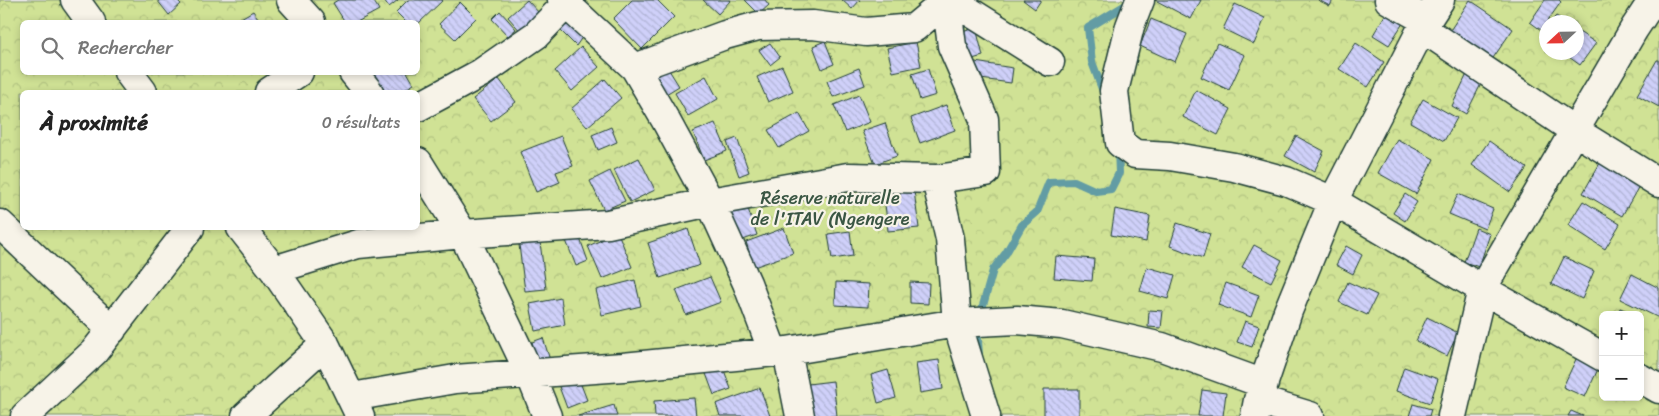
<!DOCTYPE html>
<html lang="fr">
<meta charset="utf-8">
<style>
body{margin:0;font-family:Sriracha,sans-serif;background:#f2f2f2;color:#222}
.controls{position:absolute;right:15px;bottom:15px;display:grid;overflow:hidden;border-radius:8px;box-shadow:0 2px 8px #0003}
.controls button{width:45px;height:45px;display:grid;place-items:center;padding:0;border:0;border-bottom:1px solid #e0e0e0;background:#fff;color:#222;font:25px sans-serif}
.compass{position:absolute;left:1539px;top:15px;width:45px;height:45px;border-radius:50%;background:#fff;box-shadow:0 2px 8px #0003;rotate:248deg}
.list{margin:0;padding:0;list-style:none}
h2{display:flex;justify-content:space-between;align-items:center;height:65px;margin:0;padding:0 20px;font-size:21px}
h2 small{font-size:16px;font-weight:400;color:#767676}
.icon{flex:none;width:28px;height:28px;fill:none;stroke:currentColor;stroke-width:2;stroke-linecap:round;stroke-linejoin:round}
.map{position:relative;flex:none;width:1659px;height:416px;overflow:hidden}
.search{position:absolute;background:#fff;box-shadow:0 2px 8px #0003;left:20px;top:20px;width:400px;height:55px;display:flex;align-items:center;gap:12px;box-sizing:border-box;padding:0 18px;border-radius:8px;color:#767676;font-size:19px}
.panel{position:absolute;background:#fff;box-shadow:0 2px 8px #0003;left:20px;top:90px;width:400px;height:140px;border-radius:8px}
.map>svg:first-child{display:block}
</style>
<div class="map">
<svg width="1659" height="416" viewBox="0 0 1659 416">
<defs>
<pattern id="park-crowns" width="20" height="18" patternUnits="userSpaceOnUse" patternTransform="scale(1.25)"><rect width="20" height="18" fill="#d0e295"/><path d="M2 6a3 3 0 1 1 6 0M12 15a3 3 0 1 1 6 0" fill="none" stroke="#b2c381"/></pattern>
<pattern id="building-back-hatch" width="6" height="6" patternUnits="userSpaceOnUse" patternTransform="scale(1.25)"><rect width="6" height="6" fill="#cfd0f9"/><path d="M-1 5l2 2M0 0l6 6M5-1l2 2" fill="none" stroke="#b1b4d6"/></pattern>
</defs>
<rect width="100%" height="100%" fill="#efeceb"/>
<filter id="ink" filterUnits="userSpaceOnUse"><feTurbulence type="fractalNoise" baseFrequency=".02" numOctaves="2"/><feDisplacementMap in="SourceGraphic" scale="10" xChannelSelector="R" yChannelSelector="G"/><feConvolveMatrix kernelMatrix="1 2 1 2 8 2 1 2 1" color-interpolation-filters="sRGB"/></filter>
<g filter="url(#ink)">
<path fill="url(#park-crowns)" stroke="#789064" fill-rule="evenodd" d="M0,0H1659V416H0ZM22,22H418V72H22ZM1546,22H1576V52H1546ZM22,92H418V228H22ZM1603,315H1640V397H1603Z"/>
<g fill="none" stroke-linecap="round" stroke-linejoin="round">
<path stroke="#629ca4" stroke-width="8" d="M1104,94L1092,62L1088,28L1129,3V1
M980,316L993,270L1006,253L1022,225L1037,212L1049,182L1074,181L1096,191L1111,189L1119,173L1118,149
M977,327L979,355"/>
</g>
<path fill="url(#building-back-hatch)" stroke="#1f3d34" d="M157,0H177L181,4L169,15Z
M338,0H373L379,10L357,22H345L333,3Z
M384,0H398L389,7Z
M408,0H443L418,24V22H406L396,12Z
M527,0L541,15L522,33L508,17Z
M632,0H657L674,17L642,49L613,19Z
M703,0H731L718,14Z
M745,0H765L769,5L759,14Z
M842,0H860L852,9Z
M1023,0H1041L1035,9Z
M1155,0H1201L1191,19Z
M1318,0H1333L1330,6Z
M1470,0L1513,29L1491,61L1449,32Z
M1545,0H1559L1561,2L1541,30L1530,22Z
M460,2L476,18L455,39L439,24Z
M1235,4L1265,18L1254,44L1223,29Z
M1388,10L1405,20L1389,45L1373,35Z
M253,11L261,22H234Z
M500,11L516,29L508,36L492,19Z
M1556,16L1566,22H1551Z
M1151,19L1187,34L1175,62L1140,46Z
M565,21L583,36L576,46L559,29Z
M976,28L983,56L965,61L958,33Z
M1546,29V41L1541,37Z
M1576,30L1596,43L1580,65L1562,52H1576Z
M825,41L834,64L822,69L813,46Z
M916,42L921,66L893,72L887,48Z
M770,43L780,57L770,65L759,50Z
M1217,43L1245,55L1229,90L1201,77Z
M1356,43L1384,62L1368,87L1339,69Z
M581,47L599,67L572,91L555,71Z
M1657,60H1659V107L1637,95Z
M664,62L679,86L666,94L652,70Z
M975,62L1013,68L1011,83L973,78Z
M782,66L793,91L768,102L757,77Z
M859,68L865,85L833,97L827,81Z
M928,69L936,95L920,100L912,74Z
M367,72H407L414,84L401,92H377Z
M1467,74L1482,82L1466,114L1452,106Z
M706,76L718,99L688,116L675,93Z
M499,79L516,102L491,121L473,99Z
M605,79L621,98L587,127L571,109Z
M1196,90L1231,109L1218,135L1183,117Z
M859,95L870,122L845,132L834,105Z
M1423,99L1457,118L1444,141L1410,122Z
M946,105L955,130L920,143L911,118Z
M799,113L809,131L779,148L768,130Z
M715,123L727,151L704,160L693,132Z
M885,123L897,156L875,164L862,131Z
M611,127L617,142L598,150L592,135Z
M561,136L573,166L556,172L560,182L536,192L520,152Z
M1296,136L1324,151L1314,172L1285,156Z
M737,138L749,172L739,176L727,142Z
M1397,139L1434,159L1416,194L1378,173Z
M1489,141L1527,168L1510,192L1472,165Z
M639,158L655,190L630,202L614,170Z
M1600,163L1639,186L1622,216L1583,193Z
M610,171L625,201L604,210L590,181Z
M914,191L919,228L888,231L884,195Z
M1405,194L1417,202L1405,221L1393,213Z
M1458,194L1493,209L1485,229L1449,214Z
M1583,201L1620,224L1605,249L1568,225Z
M747,206L757,235L740,241L730,213Z
M1115,209L1150,216L1146,242L1111,235Z
M1177,223L1210,234L1203,258L1170,246Z
M784,228L793,253L754,267L746,242Z
M1476,228L1490,234L1479,267L1464,262Z
M688,229L700,265L660,278L648,243Z
M850,231L853,256L832,259L828,234Z
M578,233L588,261L576,266L565,238Z
M618,233L632,267L602,279L588,246Z
M540,242L546,289L525,291L519,245Z
M1254,245L1282,260L1271,282L1242,267Z
M1346,246L1362,255L1353,274L1336,265Z
M1056,256L1094,259L1092,281L1054,278Z
M1564,257L1594,271L1582,299L1551,284Z
M1147,267L1175,275L1168,299L1140,291Z
M1632,274L1659,288V318L1620,299Z
M710,277L721,302L686,315L676,290Z
M635,280L641,306L602,315L596,290Z
M836,282L869,284L868,307L835,305Z
M910,282L929,283L928,304L910,303Z
M1348,282L1377,295L1367,315L1339,302Z
M1226,283L1259,295L1251,317L1218,305Z
M561,298L565,325L535,331L530,304Z
M1620,308L1630,312L1628,315H1617Z
M1149,310L1163,311L1161,328L1148,327Z
M1427,317L1458,333L1447,356L1416,341Z
M1245,321L1259,326L1252,347L1237,342Z
M543,338L550,360L538,363L532,342Z
M1577,357L1599,367L1585,397L1563,387Z
M939,360L943,389L920,393L916,363Z
M722,365L731,389L714,395L705,371Z
M1404,367L1438,379L1430,403L1396,391Z
M888,370L896,398L878,403L871,375Z
M578,377L587,400L567,408L558,384Z
M833,381L837,416H812L808,384Z
M760,388L770,416H720L716,404Z
M1044,389H1079V416H1044Z
M1202,390L1226,393L1223,416H1198Z
M694,398L696,416H655L654,401Z
M1413,404L1431,409L1429,416H1409Z
M614,405L617,416H578Z
M1571,411L1583,416H1568Z"/>
<g fill="none" stroke-linecap="round" stroke-linejoin="round">
<defs>
<path id="minor" d="M75,0L91,22
M291,0L311,22
M562,0L635,68L666,121L710,202L747,283L773,352
M946,0L952,46L984,119L986,172L936,179L950,239L957,323L986,416
M951,0L1050,62
M1140,0L1130,26L1114,91L1120,143L1135,154L1170,156L1234,167L1286,181L1333,201L1482,289L1603,357
M1389,0L1427,21
M1422,28L1575,131L1659,183
M635,68L725,35L758,26L813,25L866,32L914,28L938,8L943,0
M128,72L143,92
M353,72L369,92
M269,92L299,72
M418,107L481,73L536,35L570,0
M418,162L463,234L530,374L547,416
M0,224L112,330
M241,228L274,270L325,344L360,416
M274,270L358,244L463,234L608,224L710,202L848,177L936,179
M787,351L800,416
M1640,378L1659,389
M352,397L455,379L623,367L787,351L957,323L1017,320L1062,324L1162,347L1264,384
M1258,400L1310,416
M25,416L94,352L190,228
M246,416L325,344
M1255,416L1258,400L1288,311L1333,201L1422,28L1440,0
M1452,416L1482,289L1634,29L1653,0"/>
</defs>
<use href="#minor" stroke="#1f3d34" stroke-width="31"/>
<use href="#minor" stroke="#f7f3e8" stroke-width="28"/>
</g>
</g>
<g text-anchor="middle" stroke-width="4.5" stroke-linejoin="round" paint-order="stroke">
<g font-size="18" fill="#3a5643" stroke="#f7f3e8">
<text x="830" y="204">Réserve naturelle<tspan x="830" dy="21">de l'ITAV (Ngengere</tspan></text>
</g>
</g>
</svg>
<div class="controls">
<button>+</button>
<button>−</button>
</div>
<svg class="compass" viewBox="-18 -18 36 36"><path d="M0-13l5 13h-10z" fill="#e53935"/><path d="M0 13l5-13h-10z" fill="#767676"/></svg>
<div class="search"><svg class="icon" aria-label="search" viewBox="0 0 24 24"><circle cx="10" cy="10" r="6"/><path d="M15 15l6 6"/></svg>Rechercher</div>
<section class="panel">
<h2>À proximité<small>0 résultats</small></h2>
<ul class="list">
</ul>
</section>
</div>
